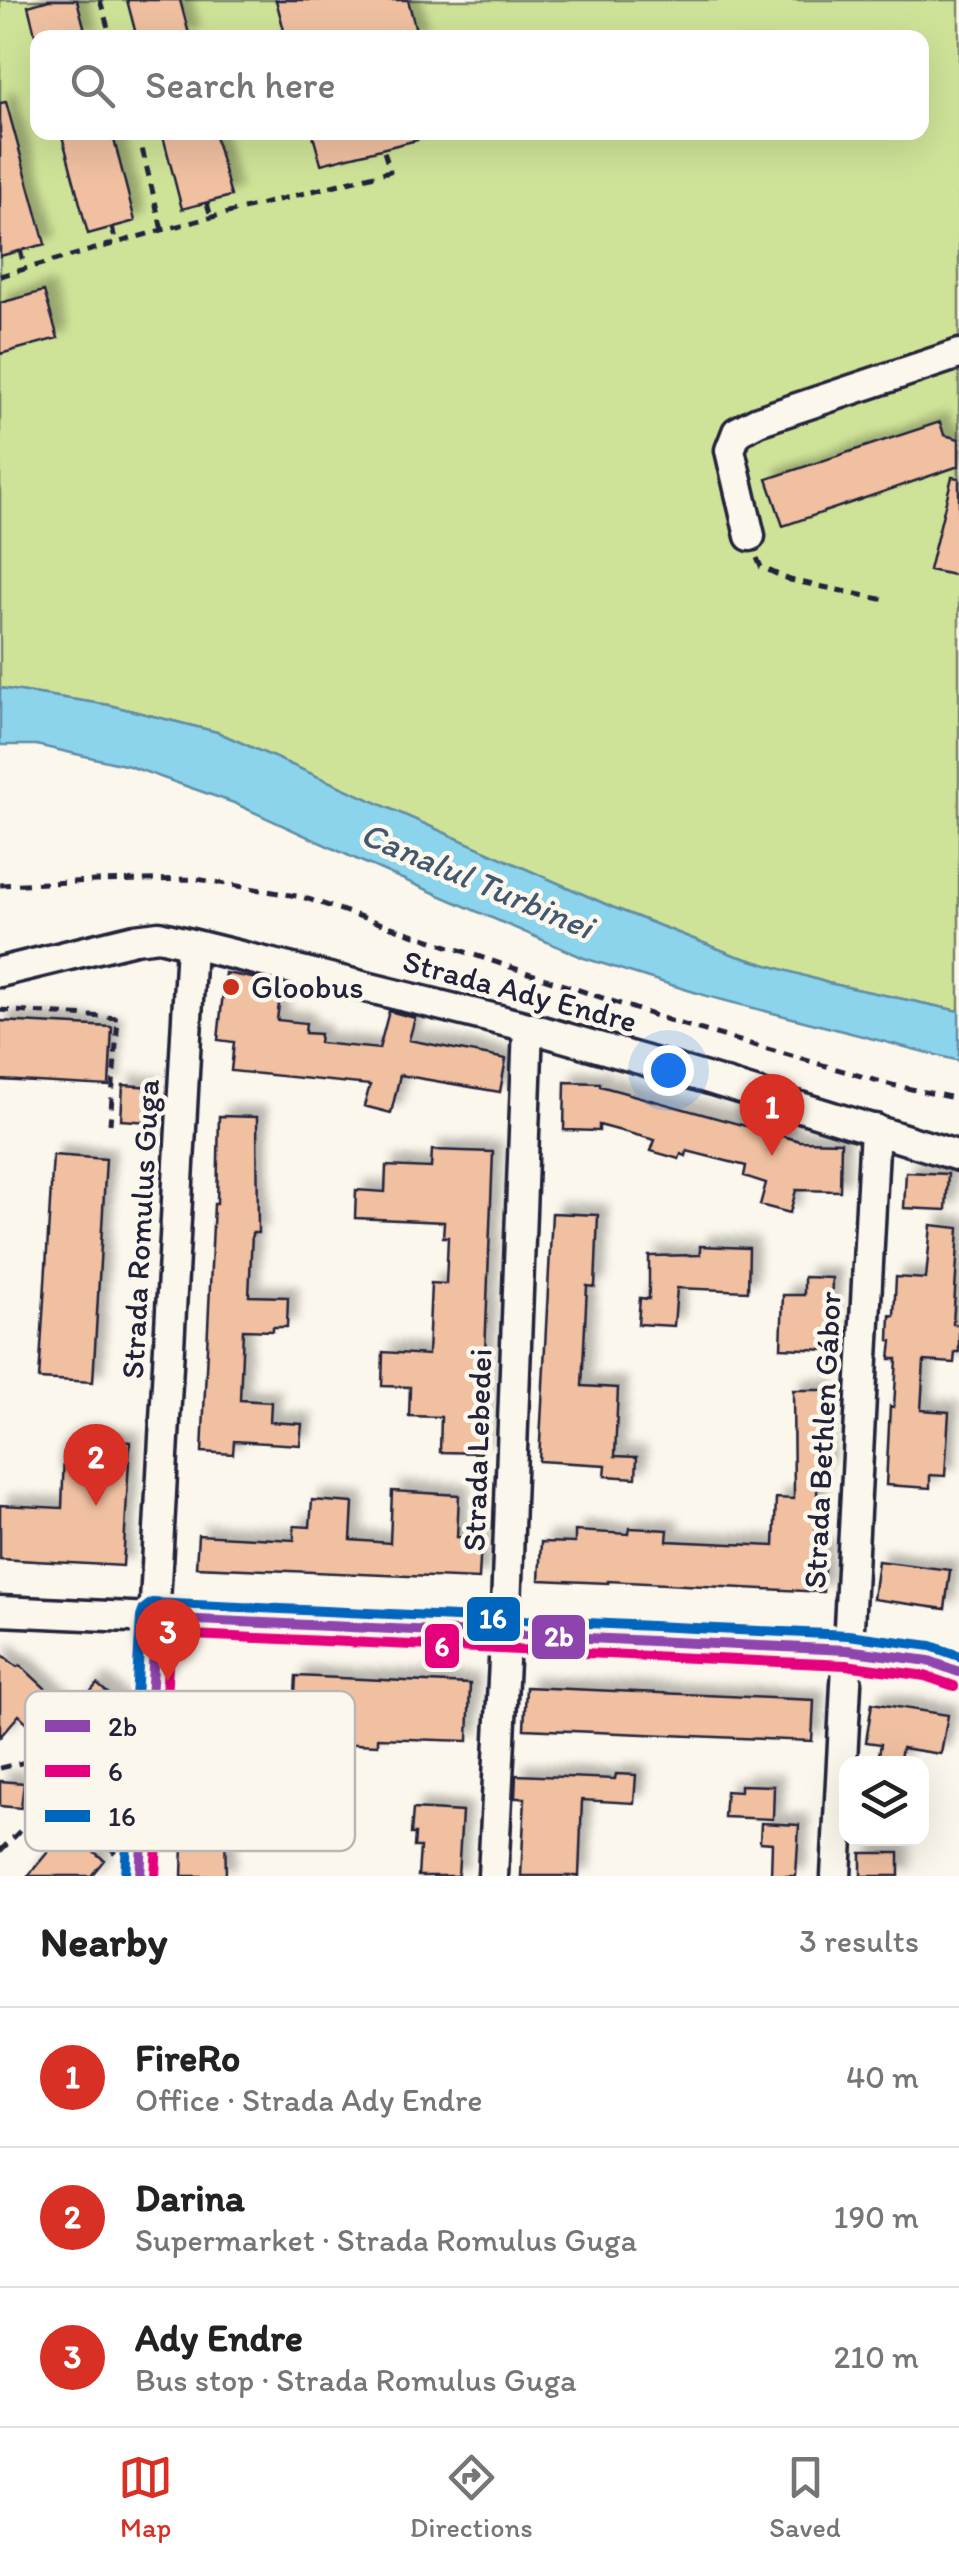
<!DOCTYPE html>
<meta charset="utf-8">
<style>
body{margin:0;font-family:Itim,sans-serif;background:#f6f6f6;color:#222}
.controls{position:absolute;right:30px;bottom:30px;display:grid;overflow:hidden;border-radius:20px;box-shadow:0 10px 40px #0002}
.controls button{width:90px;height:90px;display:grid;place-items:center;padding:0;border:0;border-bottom:2px solid #e0e0e0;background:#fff;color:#222;font:50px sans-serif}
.you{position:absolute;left:668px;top:1070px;width:35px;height:35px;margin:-25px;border:8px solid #fff;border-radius:50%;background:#1a73e8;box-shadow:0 0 0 15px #1a73e833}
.badge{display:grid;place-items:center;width:65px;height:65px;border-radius:50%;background:#d93025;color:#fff;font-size:32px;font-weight:700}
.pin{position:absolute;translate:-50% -82px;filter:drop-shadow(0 2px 5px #0008)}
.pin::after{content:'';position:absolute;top:52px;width:35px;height:30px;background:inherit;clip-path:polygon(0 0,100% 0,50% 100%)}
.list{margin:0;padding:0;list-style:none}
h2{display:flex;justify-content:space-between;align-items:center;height:130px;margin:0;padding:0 40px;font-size:42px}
h2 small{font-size:32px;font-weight:400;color:#767676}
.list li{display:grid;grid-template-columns:65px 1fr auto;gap:30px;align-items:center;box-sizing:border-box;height:140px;padding:0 40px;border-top:2px solid #e0e0e0}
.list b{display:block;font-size:38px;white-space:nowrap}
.list p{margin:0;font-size:32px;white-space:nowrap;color:#767676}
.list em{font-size:32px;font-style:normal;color:#767676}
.icon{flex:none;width:55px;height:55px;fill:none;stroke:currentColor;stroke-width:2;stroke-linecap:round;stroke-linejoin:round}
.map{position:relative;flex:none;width:959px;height:1876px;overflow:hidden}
.search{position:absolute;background:#fff;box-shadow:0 10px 40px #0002;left:30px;right:30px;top:30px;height:110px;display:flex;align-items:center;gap:25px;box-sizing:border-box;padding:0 35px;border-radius:20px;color:#767676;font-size:38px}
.sheet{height:550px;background:#fff}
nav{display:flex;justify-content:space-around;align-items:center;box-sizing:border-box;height:140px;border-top:2px solid #e0e0e0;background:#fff;font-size:28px;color:#767676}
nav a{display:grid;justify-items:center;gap:5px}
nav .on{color:#d93025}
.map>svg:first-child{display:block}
</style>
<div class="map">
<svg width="959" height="1876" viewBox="0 0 959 1876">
<defs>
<filter id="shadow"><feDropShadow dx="9" dy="-9" stdDeviation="5" flood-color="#0004"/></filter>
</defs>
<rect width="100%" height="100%" fill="#fbf7ec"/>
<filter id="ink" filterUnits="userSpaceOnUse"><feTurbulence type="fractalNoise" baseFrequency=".01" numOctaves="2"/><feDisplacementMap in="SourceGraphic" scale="20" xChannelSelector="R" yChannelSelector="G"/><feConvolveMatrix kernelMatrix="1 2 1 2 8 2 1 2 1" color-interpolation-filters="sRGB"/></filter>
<g filter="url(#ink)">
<path fill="#cfe398" stroke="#78826a" stroke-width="2.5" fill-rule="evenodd" d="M0,0H959V1011L828,983L734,955L612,907L217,732L109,705L0,688ZM38,38H922V132H38Z"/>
<path fill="#8bd4ec" stroke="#618da5" stroke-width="2.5" d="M0,688L109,705L217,732L612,907L734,955L828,983L959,1011V1061L707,996L584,958L356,859L234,803L129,766L36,745H0Z"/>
<path fill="#f0c0a1" stroke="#22223b" stroke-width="2.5" filter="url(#shadow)" d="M49,0H77L87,38H36L28,6Z
M127,0H180L190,38H137Z
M276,0H408L418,38H286Z
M6,102L45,244L0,256V103Z
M61,132H112L135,221L88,234Z
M162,132H214L231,196L182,209Z
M312,132H416L417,140L321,164Z
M44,291L58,338L0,354V303Z
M940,422L944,435L959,439V466L783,526L767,479Z
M952,477L959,478V576L929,570Z
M225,973L274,982L273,996H280L277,1020L306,1023L305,1033L320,1034L319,1043L379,1049L389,1011L415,1018L409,1040L506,1059L500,1092L400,1075L391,1113L364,1106L370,1085L231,1071L234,1042L218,1040Z
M0,1021L112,1027L109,1086L0,1080Z
M565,1082L600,1083V1086L800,1141L841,1142L840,1191L796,1190L790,1213L760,1205L766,1183L744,1176L746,1166L687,1151L686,1156L681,1154L679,1159L651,1151L655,1140L599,1125V1131L564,1130Z
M123,1085L153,1087L150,1122L121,1120Z
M219,1116L257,1117L258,1233H252L249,1296L288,1297L287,1327H273V1331L243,1330L240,1400L271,1402L270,1422L302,1424L300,1445L234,1441L233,1454L202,1452L214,1204H217Z
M432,1150L493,1152L481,1453L440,1452L441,1417L409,1416L410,1387L382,1386L383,1352L428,1355L431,1283L446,1284L448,1237H443L444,1222L355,1218L356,1190L385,1192L386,1166L431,1168Z
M53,1155L106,1159L93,1382L39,1379Z
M906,1172L948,1174L946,1210L904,1208Z
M552,1213L598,1215L595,1287L587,1286L582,1386L618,1388L615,1456L637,1457L636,1478L605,1476L606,1465L539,1461Z
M931,1225L959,1228L953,1324L959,1325V1352H955L954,1363L924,1361L921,1410L949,1412L945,1476L930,1475V1488L886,1485L890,1406L894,1407L897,1359H890L892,1341L889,1340L890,1315L894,1316L896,1277L926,1279Z
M700,1246L749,1248L748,1291L677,1288L674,1326L638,1324L640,1298L649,1299V1256L700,1255Z
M804,1277L832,1278L830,1350L781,1348L783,1295H804Z
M793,1390H825V1468L818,1469L815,1548L825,1549L823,1592L608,1581V1583L539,1580L541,1542L575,1543V1531L629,1534L630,1528L668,1530L667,1541L774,1546L776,1498L794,1499Z
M80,1439L130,1442L123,1566L0,1559V1505L62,1508L64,1453L79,1454Z
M392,1491L459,1495L457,1537L481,1538L479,1579L196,1567L198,1535L294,1540V1526L310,1527L312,1500L353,1503L351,1540L390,1543Z
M878,1561L950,1570L945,1609L873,1599Z
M0,1653L17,1667L20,1665L72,1713L97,1684L122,1705L96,1736L111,1749L90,1774L75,1761L72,1764L19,1715L0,1737Z
M296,1676L470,1684L468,1741L378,1738V1745L310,1742L311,1713L294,1712Z
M526,1687L814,1700L812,1741L524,1729Z
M872,1703L948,1715L941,1754L902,1748L899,1763L878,1760L881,1744L866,1742Z
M204,1722H227L226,1790L220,1789L218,1832H225L226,1876H182L184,1812H201Z
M616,1774L636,1775L634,1803L582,1800L579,1876H521L525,1798H515L516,1775L615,1779Z
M0,1781L24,1783L21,1808L0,1806Z
M740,1785L774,1786L773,1819L724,1817L726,1791L740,1792Z
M413,1809L462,1812L458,1876H418L420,1847H414L415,1834H411Z
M761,1823L799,1825L796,1876H771L772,1843L760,1842Z
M67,1829L104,1860L91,1876H28Z
M861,1853H899V1876H861Z"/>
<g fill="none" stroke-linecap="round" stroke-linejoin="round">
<defs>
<path id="minor" d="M750,536L730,450L737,432L758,421L959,354
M0,972L135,939L159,936L528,1027L706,1078L959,1156
M0,1611L847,1650L929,1661L959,1672
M140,1876L191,945
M493,1876L504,1661L528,1027
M836,1876L875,1129"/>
</defs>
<use href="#minor" stroke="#22223b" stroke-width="35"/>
<path stroke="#22223b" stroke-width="5" stroke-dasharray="10 8" stroke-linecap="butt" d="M100,0L111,38
M138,132L162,230
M207,203L211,217
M112,227L116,243
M20,250L25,269
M0,276L162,230L390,171L383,148
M757,558L761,567L790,580L890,601
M0,885L97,881L197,879L302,897L671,1021L892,1085L959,1099
M0,1010L118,1018L110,1124
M95,1730L101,1735L125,1733
M0,1768L47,1757L61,1790L115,1853
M0,1851L61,1790"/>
<use href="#minor" stroke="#fbf7ec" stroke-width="28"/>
<defs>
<path id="bus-1" d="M156,1618L847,1650L929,1661L959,1672
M140,1876L156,1618"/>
<path id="bus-2" d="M155,1876L170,1634L846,1665L925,1676L954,1686"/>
<path id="bus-3" d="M125,1875L141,1617L144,1609L152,1603L848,1635L931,1646L959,1656"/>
</defs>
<use href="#bus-1" stroke="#fbf7ec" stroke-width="18"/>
<use href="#bus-2" stroke="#fbf7ec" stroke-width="18"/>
<use href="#bus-3" stroke="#fbf7ec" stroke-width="18"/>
<use href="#bus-1" stroke="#8e44ad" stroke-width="10"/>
<use href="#bus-2" stroke="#e5007d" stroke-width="10"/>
<use href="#bus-3" stroke="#0065bd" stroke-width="10"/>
</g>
</g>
<circle fill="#c8321e" stroke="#fbf7ec" stroke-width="4" cx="231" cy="987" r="10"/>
<g text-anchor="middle" stroke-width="9" stroke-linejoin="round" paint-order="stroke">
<g font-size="32" fill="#22223b" stroke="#fbf7ec" text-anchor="start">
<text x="251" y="998">Gloobus</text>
</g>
<g font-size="32" fill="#22223b" stroke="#fbf7ec">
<text transform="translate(520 991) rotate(15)" y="11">Strada Ady Endre</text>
<text transform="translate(140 1229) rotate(-87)" y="11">Strada Romulus Guga</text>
<text transform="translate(822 1440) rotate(-87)" y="11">Strada Bethlen Gábor</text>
<text transform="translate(477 1450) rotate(-88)" y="11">Strada Lebedei</text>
</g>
<g font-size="35" font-style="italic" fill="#425770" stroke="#fbf7ec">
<text transform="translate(477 880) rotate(23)" y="12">Canalul Turbinei</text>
</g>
</g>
<rect x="25" y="1691" width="330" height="160" rx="15" fill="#fbf7ec" stroke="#bab7b7" stroke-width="2.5"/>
<rect x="45" y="1720" width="45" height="12" fill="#8e44ad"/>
<rect x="45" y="1765" width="45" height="12" fill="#e5007d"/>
<rect x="45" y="1810" width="45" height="12" fill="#0065bd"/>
<g font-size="28" fill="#22223b">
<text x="108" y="1736">2b</text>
<text x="108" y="1781">6</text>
<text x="108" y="1826">16</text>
</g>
<g stroke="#fbf7ec" stroke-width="4">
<rect x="465" y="1595" width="57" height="48" rx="10" fill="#0065bd"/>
<rect x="530" y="1613" width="57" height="48" rx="10" fill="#8e44ad"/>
<rect x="423" y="1622" width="38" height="48" rx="10" fill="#e5007d"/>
</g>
<g font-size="28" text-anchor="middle" font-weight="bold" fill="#fff">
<text x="493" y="1628">16</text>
<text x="559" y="1646">2b</text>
<text x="442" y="1656">6</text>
</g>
</svg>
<div class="controls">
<button><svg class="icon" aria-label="layers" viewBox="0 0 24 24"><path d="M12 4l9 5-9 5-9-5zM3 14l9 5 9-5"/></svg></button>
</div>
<div class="you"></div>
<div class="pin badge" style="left:772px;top:1156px">1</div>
<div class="pin badge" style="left:96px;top:1506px">2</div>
<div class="pin badge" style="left:168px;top:1681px">3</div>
<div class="search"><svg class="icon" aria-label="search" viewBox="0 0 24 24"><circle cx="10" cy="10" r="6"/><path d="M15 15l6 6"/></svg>Search here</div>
</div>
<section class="sheet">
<h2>Nearby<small>3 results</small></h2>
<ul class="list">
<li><span class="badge">1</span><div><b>FireRo</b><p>Office · Strada Ady Endre</p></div><em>40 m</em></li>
<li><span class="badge">2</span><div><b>Darina</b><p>Supermarket · Strada Romulus Guga</p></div><em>190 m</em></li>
<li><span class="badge">3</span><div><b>Ady Endre</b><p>Bus stop · Strada Romulus Guga</p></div><em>210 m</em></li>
</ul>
</section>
<nav>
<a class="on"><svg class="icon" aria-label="map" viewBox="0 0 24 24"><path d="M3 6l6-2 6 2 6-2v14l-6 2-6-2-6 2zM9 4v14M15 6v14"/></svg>Map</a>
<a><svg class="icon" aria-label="directions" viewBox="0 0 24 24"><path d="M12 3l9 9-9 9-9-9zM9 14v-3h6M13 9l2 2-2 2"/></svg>Directions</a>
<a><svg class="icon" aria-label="saved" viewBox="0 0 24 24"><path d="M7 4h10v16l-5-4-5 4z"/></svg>Saved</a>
</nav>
